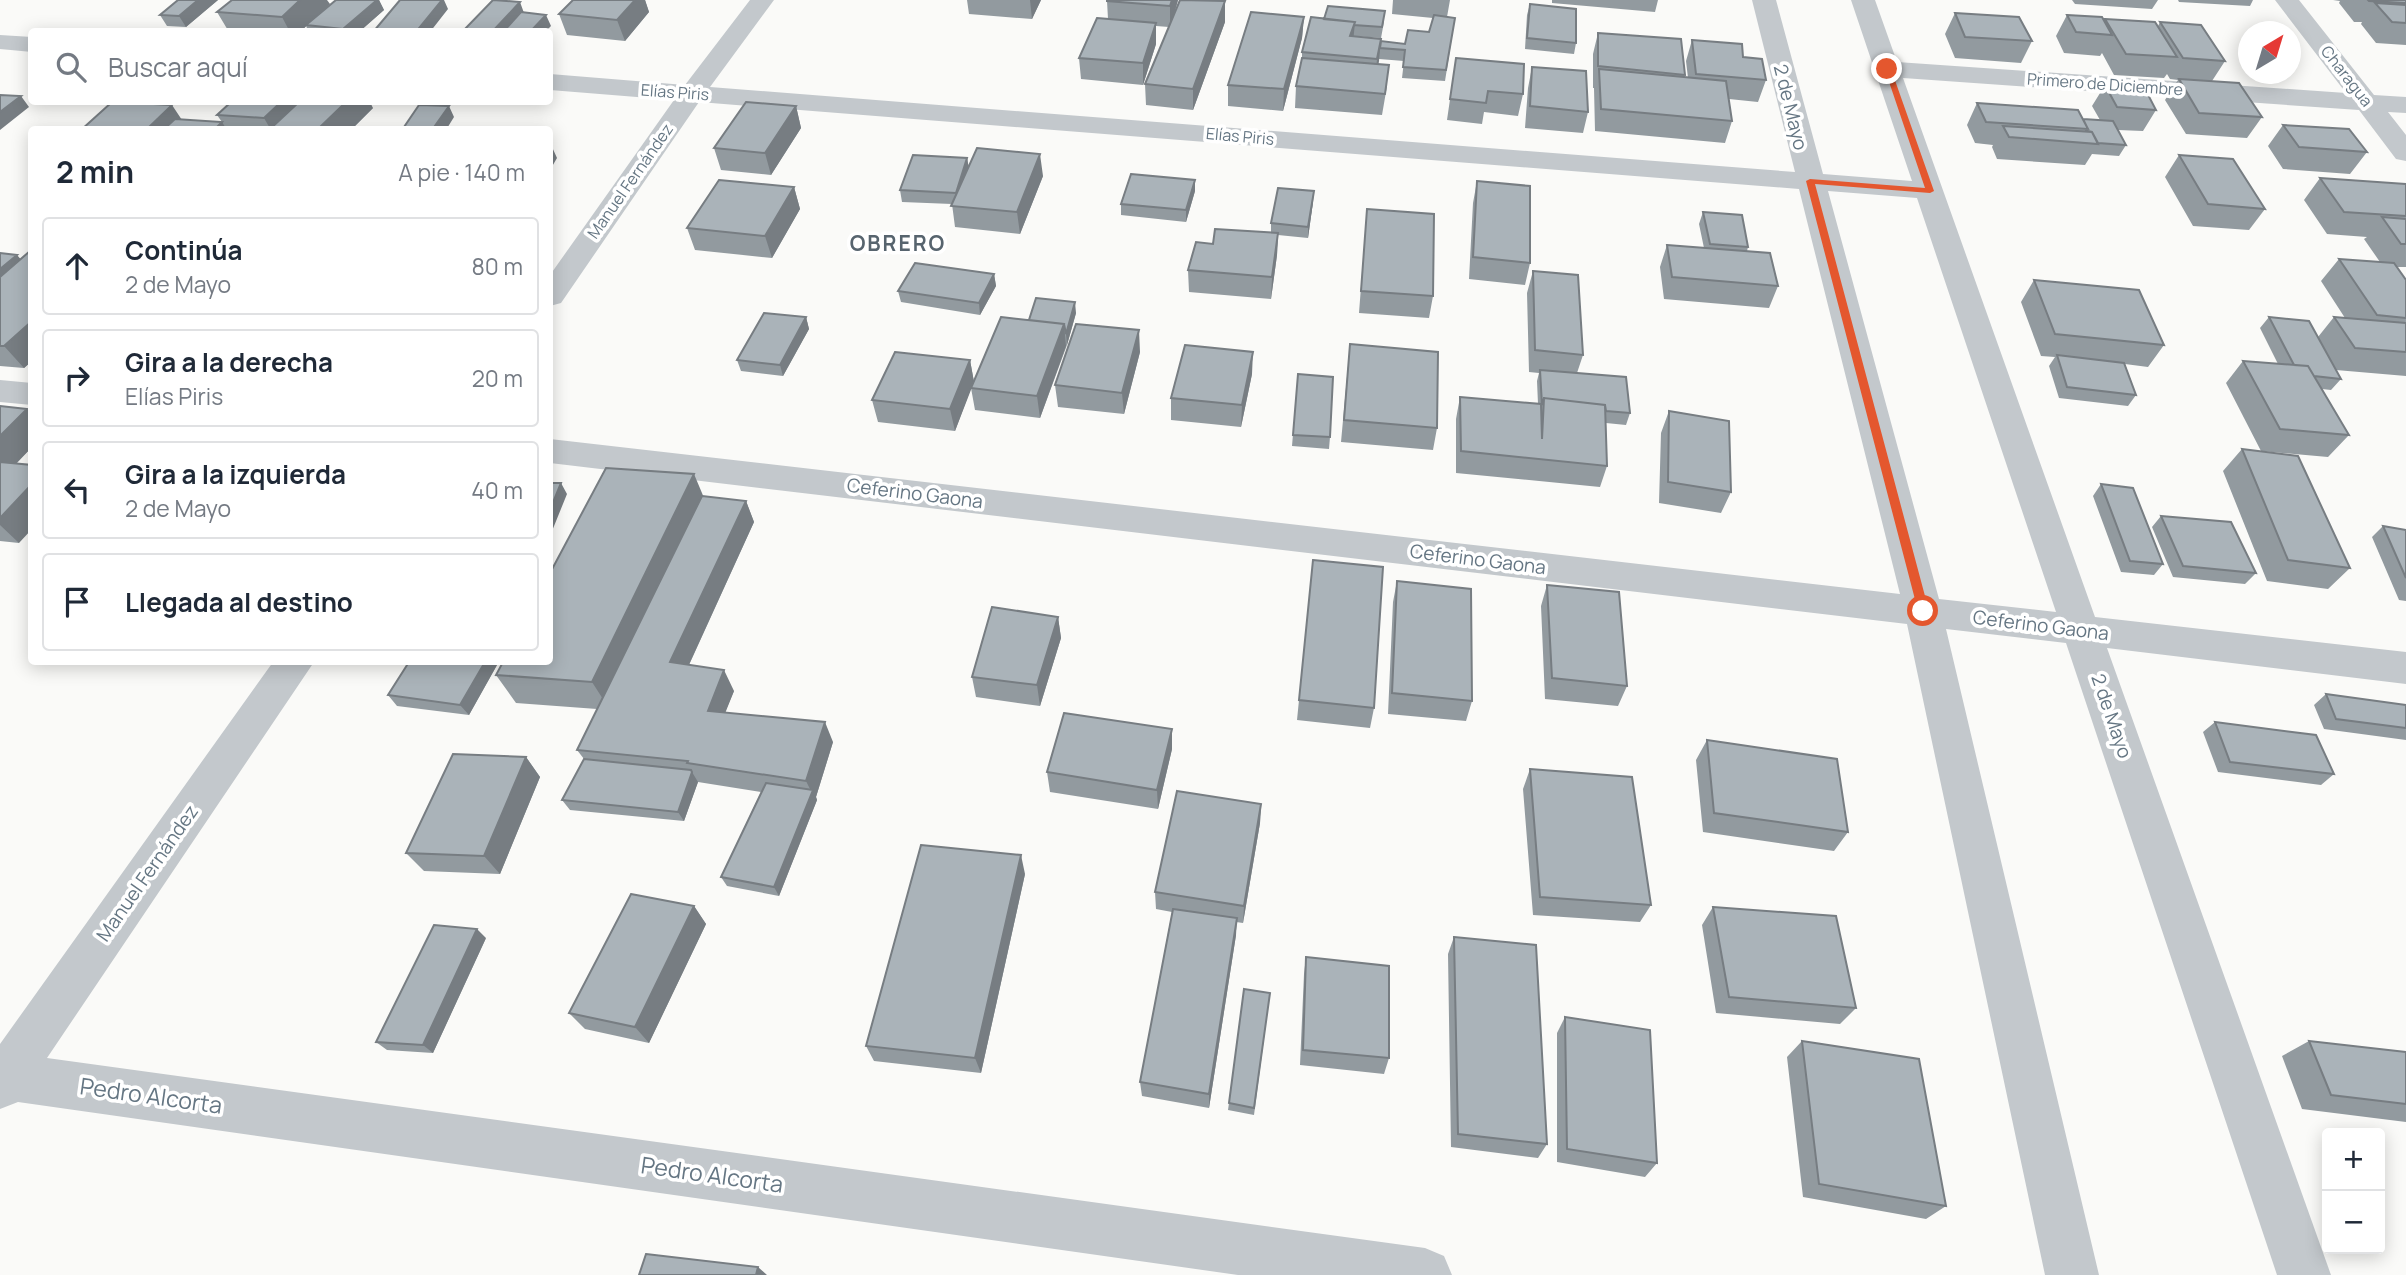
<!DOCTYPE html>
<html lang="es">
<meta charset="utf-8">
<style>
body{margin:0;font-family:Manrope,sans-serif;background:#f6f6f7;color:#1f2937}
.controls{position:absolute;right:21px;bottom:21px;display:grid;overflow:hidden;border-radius:7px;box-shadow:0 4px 18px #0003}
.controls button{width:63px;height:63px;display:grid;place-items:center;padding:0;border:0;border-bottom:2px solid #e0e1e3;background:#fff;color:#1f2937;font:35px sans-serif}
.compass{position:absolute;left:2238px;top:21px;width:63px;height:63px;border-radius:50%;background:#fff;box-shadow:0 4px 18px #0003;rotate:38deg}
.stop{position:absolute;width:21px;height:21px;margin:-16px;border:5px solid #e4572e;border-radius:50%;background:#fff}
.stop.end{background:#e4572e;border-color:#fff;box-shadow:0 2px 7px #0008}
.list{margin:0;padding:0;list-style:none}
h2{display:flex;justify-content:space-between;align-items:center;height:91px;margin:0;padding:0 28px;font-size:30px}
h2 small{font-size:23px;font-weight:400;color:#747a83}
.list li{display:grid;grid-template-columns:46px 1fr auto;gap:21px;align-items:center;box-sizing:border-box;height:98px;margin:0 14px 14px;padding:0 14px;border:2px solid #e0e1e3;border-radius:7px}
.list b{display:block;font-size:26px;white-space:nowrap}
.list p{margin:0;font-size:23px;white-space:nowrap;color:#747a83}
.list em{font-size:23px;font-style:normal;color:#747a83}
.icon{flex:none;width:38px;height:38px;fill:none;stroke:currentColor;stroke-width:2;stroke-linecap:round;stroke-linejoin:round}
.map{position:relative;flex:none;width:2406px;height:1275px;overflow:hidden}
.search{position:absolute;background:#fff;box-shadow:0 4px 18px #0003;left:28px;top:28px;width:525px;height:77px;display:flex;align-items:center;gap:18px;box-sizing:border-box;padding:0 24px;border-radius:7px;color:#747a83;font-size:26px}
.panel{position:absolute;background:#fff;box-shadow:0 4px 18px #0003;left:28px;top:126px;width:525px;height:539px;border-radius:7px}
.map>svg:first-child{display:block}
</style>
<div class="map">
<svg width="2406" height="1275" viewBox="0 0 2406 1275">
<rect width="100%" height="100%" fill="#fafaf8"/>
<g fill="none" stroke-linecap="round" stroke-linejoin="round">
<path fill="#c3c8cc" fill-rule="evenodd" d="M750,0H774L710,87L1795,172L1752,0H1776L1823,174L1912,181L1851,0H1875L1897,62L2346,93L2275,0H2299L2374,95L2406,97V113L2388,112L2406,135V161L2396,159L2359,110L1903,78L2095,617L2406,652V684L2107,648L2331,1275H2277L2066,643L1946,629L2099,1275H2045L1907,624L550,463V439L1900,594L1799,189L699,102L561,303L550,306V275L674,100L550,90V74L685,85ZM1828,191L1917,198L2056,612L1939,599Z
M0,35L32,37V52L0,49Z
M0,380L32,383V405L0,402Z
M273,662H314L47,1058L1425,1248L1444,1256L1452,1275H1238L18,1102L0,1109V1044Z"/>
</g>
<path fill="#929a9f" d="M178,0H218L186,27L167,26L160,15Z
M336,0H379L384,10L359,32H309L306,26L300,32H229L217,12L330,4L315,18Z
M568,0H645L649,12L625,41L567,35L559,14L573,0Z
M967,0H1041L1032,19L969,14Z
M1178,0L1175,12L1225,1V22L1193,110L1146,105L1145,84L1169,27L1156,26V44L1143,85L1081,79L1079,58L1108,19L1107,1Z
M1393,0H1450L1447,17L1455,18L1445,81L1402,78L1404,61L1379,59L1378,64L1387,86L1382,115L1295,108L1296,86L1302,60V52L1311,17L1384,22L1381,38L1353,36V37L1381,41L1405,44L1429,32L1433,18L1392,14Z
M1552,0H1658L1655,12L1552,3Z
M2072,0H2158L2152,9L2075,4Z
M2178,0H2253L2250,6L2179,2Z
M2333,0H2406V45L2376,43L2361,24L2362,22H2354L2339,3L2340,1Z
M1530,4L1576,43L1574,54L1525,49L1527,15Z
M1955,13L2032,41L2021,63L1955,58L1945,34Z
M2067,15L2104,21L2105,19L2158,26L2160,22L2225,61L2212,81L2262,117L2247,138L2186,134L2165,100L2178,80L2170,79L2167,74L2164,78L2114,75L2102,53L2100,56L2064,53L2056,36Z
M1304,17L1302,38L1283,111L1228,106V85Z
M1598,33L1685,75L1684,77L1688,78L1686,61L1692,40L1743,57L1766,80L1758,102L1729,99L1732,121L1725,143L1595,131L1594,88H1593V54Z
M1456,58L1523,94L1518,116L1484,112L1482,124L1447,120Z
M1532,67L1588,112L1583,133L1525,128L1528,88Z
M2105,85L2156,110L2143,131L2118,130L2126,145L2119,156L2092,154L2085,165L1997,159L1992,147L1993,145L1975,143L1967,125L1977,103L2083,119L2100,120L2092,106Z
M796,106L801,128L771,175L721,170L714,148Z
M373,108L351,130H81L222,122L217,115Z
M2283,125L2367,152L2350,174L2283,169L2268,146Z
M2179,155L2265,209L2249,230L2193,226L2165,177Z
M967,158L969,168L1043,176L1020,234L955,227L952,204L902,202L900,190Z
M2320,178L2406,184V267H2396L2406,280V376L2336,370L2341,379L2331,390L2322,389L2349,435L2328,457L2261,451L2226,383L2243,361L2278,364L2260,328L2269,317L2318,337L2334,317L2345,318L2321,281L2339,259L2380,262L2364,239L2367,237L2327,234L2304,200Z
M1477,181L1530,263L1525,285L1469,279L1473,203Z
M794,187L800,209L772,258L695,250L687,228Z
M1195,191L1186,222L1121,215V204Z
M1313,202L1308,238L1278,235L1277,255L1271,299L1189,292L1188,270L1213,244L1271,233V223Z
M1367,209L1433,296L1429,318L1359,313Z
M1703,212L1748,247L1747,251L1778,286L1769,308L1664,299L1660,267L1667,245L1704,248L1699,224Z
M32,251V361L24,368L0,366V253L21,259Z
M1533,271L1583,355L1577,373L1630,413L1626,425L1606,423L1607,466L1600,487L1456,473V419L1460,397L1538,404L1537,381L1539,373L1529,372L1527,293Z
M994,274L996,286L980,315L901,302L898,291Z
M2034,280L2164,345L2148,367L2125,364L2136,395L2128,406L2059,398L2049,366L2055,357L2041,356L2021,302Z
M1076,313L1067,345L1040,418L975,410L971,388L955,431L878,422L872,400L970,360L974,382L1029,320Z
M806,317L809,329L783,376L741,371L737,360Z
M1350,344L1437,428L1433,450L1341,442Z
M1140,352L1124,414L1058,407L1055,385Z
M1252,374L1241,427L1171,420V398Z
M1298,374L1330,437L1329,449L1292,446Z
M0,406L27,409L32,413V447L16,464L19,543L0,541Z
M1669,411L1731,492L1721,513L1659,503L1661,433Z
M2242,449L2350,568L2328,589L2267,581L2223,471Z
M2101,484L2163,564L2154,575L2121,572L2093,496Z
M704,497L746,501L754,522L689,665L734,691L725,712L833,742L816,797L817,800L779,896L727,886L721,877L761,792L698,782L684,821L570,810L562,800L584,759L577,750L597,709L516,703L496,675Z
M2161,516L2256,573L2245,584L2173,577L2152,527Z
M2383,526L2406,530V601L2399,600L2372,537Z
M1313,560L1374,708L1370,728L1297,720Z
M1397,581L1472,701L1466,721L1388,714L1393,602Z
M1547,585L1627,686L1618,706L1545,699L1541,606Z
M1058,617L1061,638L1040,706L976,697L972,677Z
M497,665L469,715L397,706L388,695Z
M2326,694L2406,705V740L2324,729L2314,705Z
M2215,722L2334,774L2321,785L2218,772L2203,732Z
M1707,740L1848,832L1834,851L1703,832L1696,760Z
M1172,749L1158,809L1050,792L1047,772Z
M526,757L540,777L500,874L424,871L406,853Z
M1530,769L1651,905L1640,922L1533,915L1523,789Z
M1261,804L1260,823L1243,923L1236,922V935L1209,1108L1142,1096L1140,1082L1172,912L1156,909L1155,892Z
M1025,874L981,1073L874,1061L866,1046Z
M694,906L706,924L649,1043L585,1029L569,1013Z
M1713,907L1856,1008L1840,1024L1716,1013L1702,925Z
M1454,937L1547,1144L1538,1158L1451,1147L1448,954Z
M486,938L433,1053L387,1050L376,1042Z
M1306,957L1389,1058L1384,1074L1300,1065L1304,974Z
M1270,993L1254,1115L1228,1110L1229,1103Z
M1565,1017L1657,1163L1645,1177L1557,1162V1033Z
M1802,1041L1946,1206L1926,1219L1803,1197L1787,1057Z
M2309,1041L2406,1052V1122L2302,1109L2282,1056Z"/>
<path fill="#777d82" d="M198,0H218L186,27L179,16Z
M300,0H327L330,4L300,32H290L282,17Z
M377,0H379L384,10L359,32H344L343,29Z
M442,0H444L448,9L430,32H416Z
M635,0H645L649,12L625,41L617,20Z
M1030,0H1041L1032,19Z
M1172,0H1178L1170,27V6Z
M1225,1V22L1193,110V89Z
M520,2L524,13L507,32H492Z
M546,15L551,26L545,32H530Z
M1304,17L1302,38L1283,111L1284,89Z
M1355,22L1353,43L1348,57L1350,36Z
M1156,23V44L1143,85V63Z
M1381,39L1379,61L1375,81L1377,59Z
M21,96L29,107L0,130V112Z
M281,102H315L271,130L264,118Z
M346,102H370L373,108L351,130H317Z
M172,105L186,126L183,130H146Z
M449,106L454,117L446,130H432Z
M796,106L801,128L771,175L765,153Z
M222,122L227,130H214Z
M552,147L557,158L550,170V150Z
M1040,154L1043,176L1020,234L1017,212Z
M967,158L969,169L958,204L956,193Z
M1195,180V191L1186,222V210Z
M794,187L800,209L772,258L765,236Z
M1314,191L1313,202L1308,238V227Z
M1278,233L1277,255L1271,299L1272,277Z
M17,255L32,272L0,308V269Z
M994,274L996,286L980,315L979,303Z
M1075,302L1076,313L1067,345L1066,334Z
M806,317L809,329L783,376L780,365Z
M32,321V361L24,368L4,346Z
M1064,324L1066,346L1040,418L1037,396Z
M1139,330L1140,352L1124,414L1122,393Z
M1253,352L1252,374L1241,427L1242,405Z
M970,360L974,382L955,431L950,409Z
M27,409L32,413V447L0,480V436Z
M694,474L707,505L610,710L592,682Z
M561,483L567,494L550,536V510Z
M32,484V529L19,543L0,525V518Z
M746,501L754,522L681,682L670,662Z
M1058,617L1061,638L1040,706L1037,685Z
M485,662H494L497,665L469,715L460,705Z
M724,670L734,691L718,731L708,711Z
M825,722L833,742L816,797L817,800L779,896L774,887L812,793L806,781Z
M1172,729V749L1158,809L1157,790Z
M526,757L540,777L500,874L484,856Z
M692,772L698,782L684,821L678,812Z
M1261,804L1260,823L1243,923L1244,906Z
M1021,855L1025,874L981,1073L975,1058Z
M694,906L706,924L649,1043L635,1027Z
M1237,918L1236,935L1209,1108V1094Z
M477,929L486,938L433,1053L423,1045Z
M758,1267L767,1275H756Z"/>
<path fill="#aab3b9" stroke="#777d82" stroke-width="2" d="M178,0H198L179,16L160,15Z
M232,0H300L282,17L217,12Z
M336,0H377L343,29L306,25Z
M400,0H442L416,32H373Z
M493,0L520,2L492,32H462Z
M573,0H635L617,20L559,14Z
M1107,0H1172L1170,6L1107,1Z
M1180,0L1225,1L1193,89L1145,84Z
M2368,0H2406V3L2369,1Z
M2375,3L2406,5V23L2392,22Z
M1530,4L1576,9V43L1527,38Z
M1328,6L1385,11L1382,27L1354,25L1355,22L1324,19Z
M521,12L546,15L530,32H503Z
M1251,12L1304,17L1284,89L1228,85Z
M1955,13L2019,17L2032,41L1965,37Z
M1434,15L1455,18L1446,70L1403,67L1405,50L1380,48L1381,41L1405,44L1408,30L1429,32Z
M2067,15L2102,17L2112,35L2076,32Z
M1311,17L1355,22L1350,36L1381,39L1377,59L1302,52Z
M1097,18L1156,23L1143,63L1079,58Z
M2105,19L2155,22L2177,57L2126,54Z
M2160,22L2201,25L2225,61L2183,58Z
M1598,33L1681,39L1685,75L1598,66Z
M1692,40L1742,44L1743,57L1762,59L1766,80L1696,74Z
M1302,58L1389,65L1385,94L1296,86Z
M1456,58L1524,64L1523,94L1488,91L1486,103L1450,99Z
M1532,67L1586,71L1588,112L1530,106Z
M1599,69L1726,81L1732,121L1601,109Z
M2179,79L2239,83L2262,117L2199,113Z
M2105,85L2144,87L2156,110L2117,107Z
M0,95L21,96L0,112Z
M112,102H116L172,105L146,130H81Z
M231,102H281L264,118L217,115Z
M299,102H346L317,130H269Z
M746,102L796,106L765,153L714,148Z
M1977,103L2078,110L2088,129L1986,122Z
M419,105L449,106L432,130H402Z
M175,119L222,122L214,130H163Z
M2083,119L2113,121L2126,145L2098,143L2092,132L2086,131L2088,129Z
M2283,125L2349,129L2367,152L2299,147Z
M2003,126L2092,132L2098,144L2009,137Z
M977,148L1040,154L1017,212L951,206Z
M913,155L967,158L956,193L900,190Z
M2179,155L2233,159L2265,209L2208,204Z
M1131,174L1195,180L1186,210L1121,204Z
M2320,178L2406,184V216L2344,212Z
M719,180L794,187L765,236L687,228Z
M1477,181L1530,186V263L1473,257Z
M1278,188L1314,191L1308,227L1271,223Z
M1367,209L1434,214L1433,296L1361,291Z
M1703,212L1742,215L1748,247L1710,244Z
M2382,217L2406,219V244H2401Z
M1215,229L1278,233L1272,277L1188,270L1196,242L1213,244Z
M1667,245L1770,253L1778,286L1672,277Z
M30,251H32V321L4,346H0V277Z
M0,253L17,255L0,269Z
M2339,259L2394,263L2406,280V318L2377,315Z
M915,263L994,274L979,303L898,291Z
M1533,271L1578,275L1583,355L1535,350Z
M2034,280L2139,290L2164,345L2055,334Z
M1036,298L1075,302L1066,334L1064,324L1029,320Z
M764,313L806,317L780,365L737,360Z
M1001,317L1064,324L1037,396L971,388Z
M2269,317L2309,321L2341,379L2314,376L2308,366L2294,365Z
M2334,317L2406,323V352L2355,348Z
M1076,324L1139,330L1122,393L1055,385Z
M1350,344L1438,352L1437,428L1344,420Z
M1185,345L1253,352L1242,405L1171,398Z
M895,352L970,360L950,409L872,400Z
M2057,355L2124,363L2136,395L2067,387Z
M2243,361L2308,366L2349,435L2280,429Z
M1540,370L1626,377L1630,413L1606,411L1605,405L1544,398L1542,405Z
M1298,374L1333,377L1330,437L1293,435Z
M1460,397L1541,404L1542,439L1544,398L1605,405L1607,466L1461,451Z
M0,406L27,409L0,436Z
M1669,411L1729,421L1731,492L1668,482Z
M2242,449L2298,456L2350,568L2288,560Z
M0,462L32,465V484L0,518Z
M606,468L694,474L592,682L496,675L503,662H550V573Z
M550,483H561L550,510Z
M2101,484L2133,488L2163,564L2130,561Z
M702,496L746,501L670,662L724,670L708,711L825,722L806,781L687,763L688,761L577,750Z
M2161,516L2231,522L2256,573L2183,566Z
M2383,526L2406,530V578Z
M1313,560L1383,567L1374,708L1299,700Z
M1397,581L1471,589L1472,701L1392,693Z
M1547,585L1619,592L1627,686L1552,678Z
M992,607L1058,617L1037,685L972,677Z
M409,662H485L460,705L388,695Z
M2326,694L2406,705V728L2336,719Z
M1064,713L1172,729L1157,790L1047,772Z
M2215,722L2316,735L2334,774L2230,762Z
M1707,740L1837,759L1848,832L1714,813Z
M453,754L526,757L484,856L406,853Z
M584,759L691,770L692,772L678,812L562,800Z
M1530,769L1632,777L1651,905L1540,897Z
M766,783L813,790L774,887L721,877Z
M1177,791L1261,804L1244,906L1155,892Z
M921,845L1021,855L975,1058L866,1046Z
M631,894L694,906L635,1027L569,1013Z
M1713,907L1836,916L1856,1008L1729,997Z
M1173,909L1237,918L1209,1094L1140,1082Z
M434,925L477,929L423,1045L376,1042Z
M1454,937L1536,945L1547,1144L1458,1134Z
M1306,957L1389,966V1058L1303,1050Z
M1244,989L1270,993L1254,1108L1229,1103Z
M1565,1017L1650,1030L1657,1163L1567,1149Z
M1802,1041L1919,1059L1946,1206L1819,1184Z
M2309,1041L2406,1052V1104L2331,1095Z
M646,1254L758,1267L756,1275H639Z"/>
<path fill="#e4572e" d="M1884,67L1891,69L1934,191L1930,193L1815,184L1929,611L1923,615L1918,611L1806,181L1810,179L1925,188Z"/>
<g text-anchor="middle" stroke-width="7" stroke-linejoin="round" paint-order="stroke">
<g font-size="16" fill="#657683" stroke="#fff">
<text transform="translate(2347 76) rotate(52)" y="6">Charagua</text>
<text transform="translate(2105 84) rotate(4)" y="6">Primero de Diciembre</text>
<text transform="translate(675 92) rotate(4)" y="6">Elías Piris</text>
<text transform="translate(1240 136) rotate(5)" y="6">Elías Piris</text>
<text transform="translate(630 181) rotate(-55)" y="6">Manuel Fernández</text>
</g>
<g font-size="19" fill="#657683" stroke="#fff">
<text transform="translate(1791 107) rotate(76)" y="7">2 de Mayo</text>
<text transform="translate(915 493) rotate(7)" y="7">Ceferino Gaona</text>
<text transform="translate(1478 559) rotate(7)" y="7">Ceferino Gaona</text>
<text transform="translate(2041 625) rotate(7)" y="7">Ceferino Gaona</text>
<text transform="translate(2112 716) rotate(71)" y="7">2 de Mayo</text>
<text transform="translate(147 873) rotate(-55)" y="7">Manuel Fernández</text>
</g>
<g font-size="21" font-weight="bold" letter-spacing="2" fill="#57646e" stroke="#fff">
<text x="898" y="251">OBRERO</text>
</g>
<g font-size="23" fill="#657683" stroke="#fff">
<text transform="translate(151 1096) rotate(8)" y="8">Pedro Alcorta</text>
<text transform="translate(712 1175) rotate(8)" y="8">Pedro Alcorta</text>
</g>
</g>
</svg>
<div class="controls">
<button>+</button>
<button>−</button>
</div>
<svg class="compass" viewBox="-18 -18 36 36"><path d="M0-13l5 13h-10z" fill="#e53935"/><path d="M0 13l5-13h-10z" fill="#747a83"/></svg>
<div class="stop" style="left:1923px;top:611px"></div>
<div class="stop end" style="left:1887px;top:69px"></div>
<div class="search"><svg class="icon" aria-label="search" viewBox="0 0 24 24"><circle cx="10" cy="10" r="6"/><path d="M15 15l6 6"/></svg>Buscar aquí</div>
<section class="panel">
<h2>2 min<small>A pie · 140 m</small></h2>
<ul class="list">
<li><svg class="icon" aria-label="ahead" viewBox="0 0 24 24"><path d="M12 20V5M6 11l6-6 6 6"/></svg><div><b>Continúa</b><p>2 de Mayo</p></div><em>80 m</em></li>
<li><svg class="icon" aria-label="right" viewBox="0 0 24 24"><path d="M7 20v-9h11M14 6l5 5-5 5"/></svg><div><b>Gira a la derecha</b><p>Elías Piris</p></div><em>20 m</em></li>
<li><svg class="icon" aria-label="left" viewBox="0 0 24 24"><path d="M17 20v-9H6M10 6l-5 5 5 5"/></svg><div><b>Gira a la izquierda</b><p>2 de Mayo</p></div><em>40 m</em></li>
<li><svg class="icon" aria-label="arrive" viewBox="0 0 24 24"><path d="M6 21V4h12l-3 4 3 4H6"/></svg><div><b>Llegada al destino</b></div></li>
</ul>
</section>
</div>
